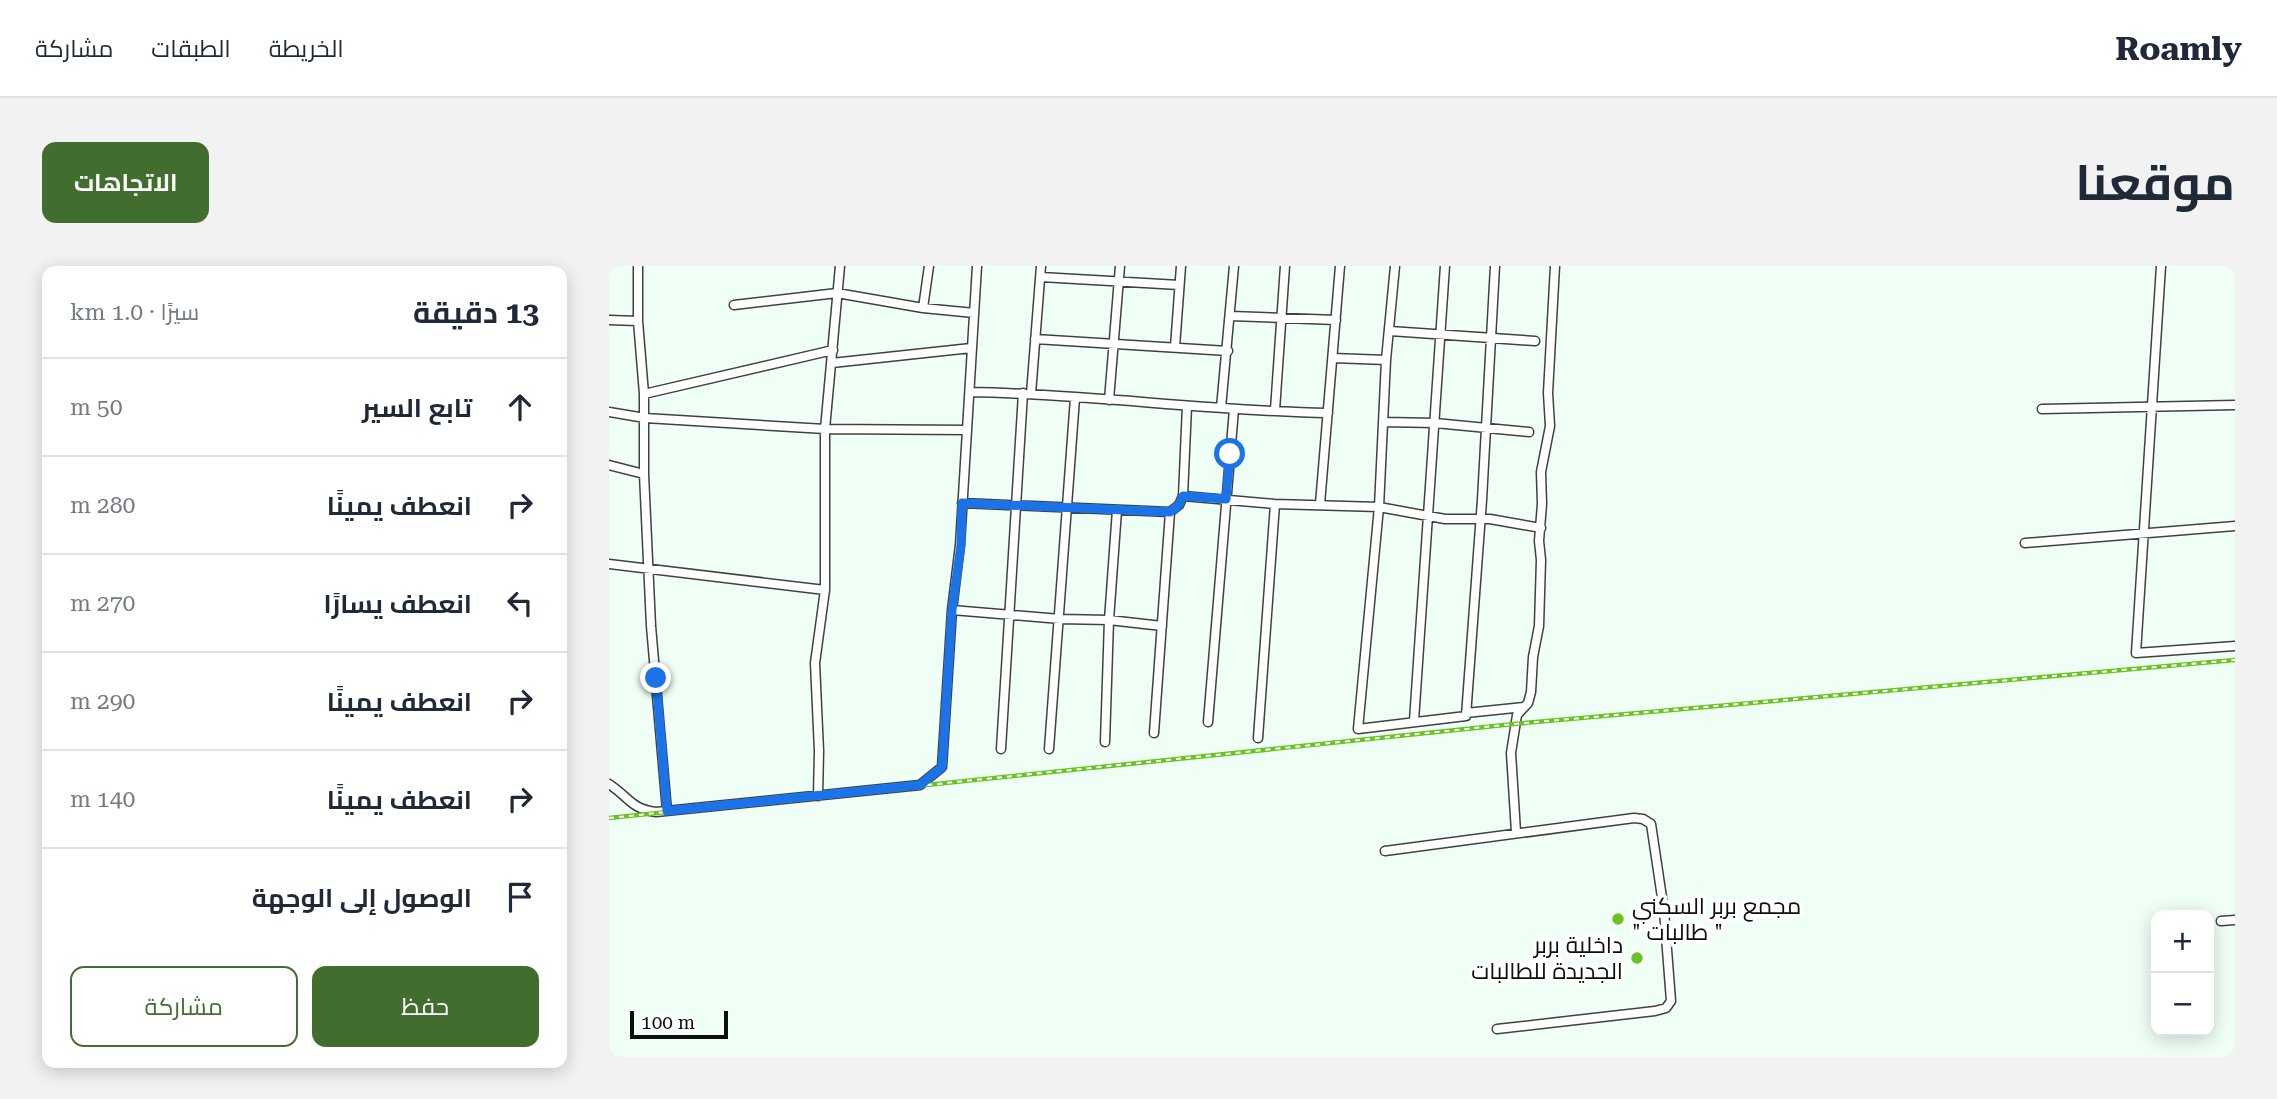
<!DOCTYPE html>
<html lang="ar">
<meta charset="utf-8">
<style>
body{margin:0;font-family:"Roboto Serif",Cairo,serif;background:#f2f2f3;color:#1f2937;direction:rtl}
.controls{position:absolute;right:21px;bottom:21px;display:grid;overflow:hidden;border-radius:14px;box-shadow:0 4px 18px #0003}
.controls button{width:63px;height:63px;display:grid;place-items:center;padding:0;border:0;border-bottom:2px solid #e0e1e3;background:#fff;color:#1f2937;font:35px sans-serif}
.scale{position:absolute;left:21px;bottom:18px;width:98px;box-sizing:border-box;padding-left:7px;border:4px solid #0e0e0e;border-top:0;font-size:19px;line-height:24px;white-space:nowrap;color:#0e0e0e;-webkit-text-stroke:5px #fff;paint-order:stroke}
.stop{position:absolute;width:21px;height:21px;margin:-16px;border:5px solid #1a73e8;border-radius:50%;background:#fff}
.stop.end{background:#1a73e8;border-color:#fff;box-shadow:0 2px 7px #0008}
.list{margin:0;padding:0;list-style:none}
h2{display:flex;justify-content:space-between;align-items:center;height:91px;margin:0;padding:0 28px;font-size:30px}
h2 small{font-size:23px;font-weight:400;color:#747a83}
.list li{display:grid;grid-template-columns:46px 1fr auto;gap:21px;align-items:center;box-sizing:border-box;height:98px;padding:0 28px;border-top:2px solid #e0e1e3}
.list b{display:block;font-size:26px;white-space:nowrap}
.list em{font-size:23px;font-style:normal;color:#747a83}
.actions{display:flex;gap:14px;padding:21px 28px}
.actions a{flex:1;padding:16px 0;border:2px solid #416e2e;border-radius:14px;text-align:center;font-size:24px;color:#416e2e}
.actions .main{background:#416e2e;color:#fff}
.icon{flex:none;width:38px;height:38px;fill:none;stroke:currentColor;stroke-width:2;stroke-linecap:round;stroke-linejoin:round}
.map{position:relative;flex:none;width:1626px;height:791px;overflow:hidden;direction:ltr;border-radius:14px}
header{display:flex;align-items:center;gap:42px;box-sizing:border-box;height:98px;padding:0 35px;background:#fff;border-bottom:2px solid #e0e1e3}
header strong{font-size:33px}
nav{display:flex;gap:38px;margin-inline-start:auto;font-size:24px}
.intro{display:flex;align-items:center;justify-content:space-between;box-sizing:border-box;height:168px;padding:0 42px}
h1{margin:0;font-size:49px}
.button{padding:18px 32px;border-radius:14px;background:#416e2e;color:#fff;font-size:24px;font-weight:700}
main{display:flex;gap:42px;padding:0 42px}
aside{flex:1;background:#fff;border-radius:14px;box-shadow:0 4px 18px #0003}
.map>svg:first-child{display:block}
</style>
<header>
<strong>Roamly</strong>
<nav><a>الخريطة</a><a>الطبقات</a><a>مشاركة</a></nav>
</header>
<div class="intro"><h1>موقعنا</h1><a class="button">الاتجاهات</a></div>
<main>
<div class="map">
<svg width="1626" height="791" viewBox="0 0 1626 791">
<rect width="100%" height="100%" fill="#f0fff6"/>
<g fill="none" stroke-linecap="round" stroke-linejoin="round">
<defs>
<path id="minor" d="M29,0V55L35,128V208L42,360L58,545
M786,0L777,94L770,241L749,463L857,450L873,234L886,0
M1552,0L1527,387L1626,380
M432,11L570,19
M125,39L228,27L314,42L365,47
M314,42L320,0
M622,50L727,54
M0,54L29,55
M781,65L926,75
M426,73L619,85
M566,81L572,0
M724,92L777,94
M223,97L362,82
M361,126C480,128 599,145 719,147
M35,128L224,84
M422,128L432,0
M500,134L511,0
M612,142L625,0
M1433,143L1626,139
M666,144L676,0
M0,146L36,152L216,163L358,164
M775,156L826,157L920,166
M0,199L35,208
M574,230L666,238L770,241L836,253H881L932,262
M353,237L561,246L570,239L574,230L578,140
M711,238L731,0
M1416,277L1626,260
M0,298L216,324V163L231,0
M343,344L451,353L500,354L553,360
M857,447L915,441
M805,455L836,0
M599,456L625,143
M545,467L561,246
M649,472L666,238
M496,476L500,354L508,244
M392,483L414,127
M440,483L466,132
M0,518C20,531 22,543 47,546L311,519L333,501L343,344L351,279L368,0
M209,530L210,485L206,397L216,324
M907,566L902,487L908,449L919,437L922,426L924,391L930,360L932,294L930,275L933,238L932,206L941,160L939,127L946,0
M776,585L1025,552L1034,553L1042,558L1055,645L1062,735L1057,742L1046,745L888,763
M1612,655L1626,654"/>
</defs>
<use href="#minor" stroke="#414141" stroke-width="11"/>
<use href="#minor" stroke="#fff" stroke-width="8"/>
<defs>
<path id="rail" d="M0,552L905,458L1626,394"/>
</defs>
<use href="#rail" stroke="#6ac322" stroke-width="4.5"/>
<use href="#rail" stroke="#fff" stroke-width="2" stroke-dasharray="5" stroke-linecap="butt"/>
</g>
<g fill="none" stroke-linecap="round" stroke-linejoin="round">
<path stroke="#1a73e8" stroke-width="9" d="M47,412L58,545L311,519L333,501L343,344L352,279L353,237L561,246L570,239L574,230L617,233L621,188"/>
</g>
<g fill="#6ac322" stroke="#fff" stroke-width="2.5">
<circle cx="1009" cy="653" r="7"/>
<circle cx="1028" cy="692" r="7"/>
</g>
<g text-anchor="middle" stroke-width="7" stroke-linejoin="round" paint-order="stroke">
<g font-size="23" fill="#0e0e0e" stroke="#fff" text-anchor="start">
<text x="1023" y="648">مجمع بربر السكني<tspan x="1023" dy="26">" طالبات "</tspan></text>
<text x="1014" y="687" text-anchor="end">داخلية بربر<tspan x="1014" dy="26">الجديدة للطالبات</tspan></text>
</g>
</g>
</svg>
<div class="controls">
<button>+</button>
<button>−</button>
</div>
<div class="scale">100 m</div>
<div class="stop" style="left:621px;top:188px"></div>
<div class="stop end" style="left:47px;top:412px"></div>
</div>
<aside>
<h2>13 دقيقة<small>سيرًا · 1.0 km</small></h2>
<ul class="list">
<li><svg class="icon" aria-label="ahead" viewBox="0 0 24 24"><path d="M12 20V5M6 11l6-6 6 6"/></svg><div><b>تابع السير</b></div><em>50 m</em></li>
<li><svg class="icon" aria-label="right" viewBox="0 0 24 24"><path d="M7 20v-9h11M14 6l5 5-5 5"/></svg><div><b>انعطف يمينًا</b></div><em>280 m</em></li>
<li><svg class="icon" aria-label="left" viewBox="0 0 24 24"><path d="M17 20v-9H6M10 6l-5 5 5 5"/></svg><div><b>انعطف يسارًا</b></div><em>270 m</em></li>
<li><svg class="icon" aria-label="right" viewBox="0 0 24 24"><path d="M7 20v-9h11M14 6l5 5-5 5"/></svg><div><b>انعطف يمينًا</b></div><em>290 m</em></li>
<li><svg class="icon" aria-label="right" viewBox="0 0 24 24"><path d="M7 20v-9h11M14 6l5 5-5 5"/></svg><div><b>انعطف يمينًا</b></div><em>140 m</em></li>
<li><svg class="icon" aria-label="arrive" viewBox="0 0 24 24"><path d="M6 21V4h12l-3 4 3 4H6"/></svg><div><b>الوصول إلى الوجهة</b></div></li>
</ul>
<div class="actions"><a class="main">حفظ</a><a>مشاركة</a></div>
</aside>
</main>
